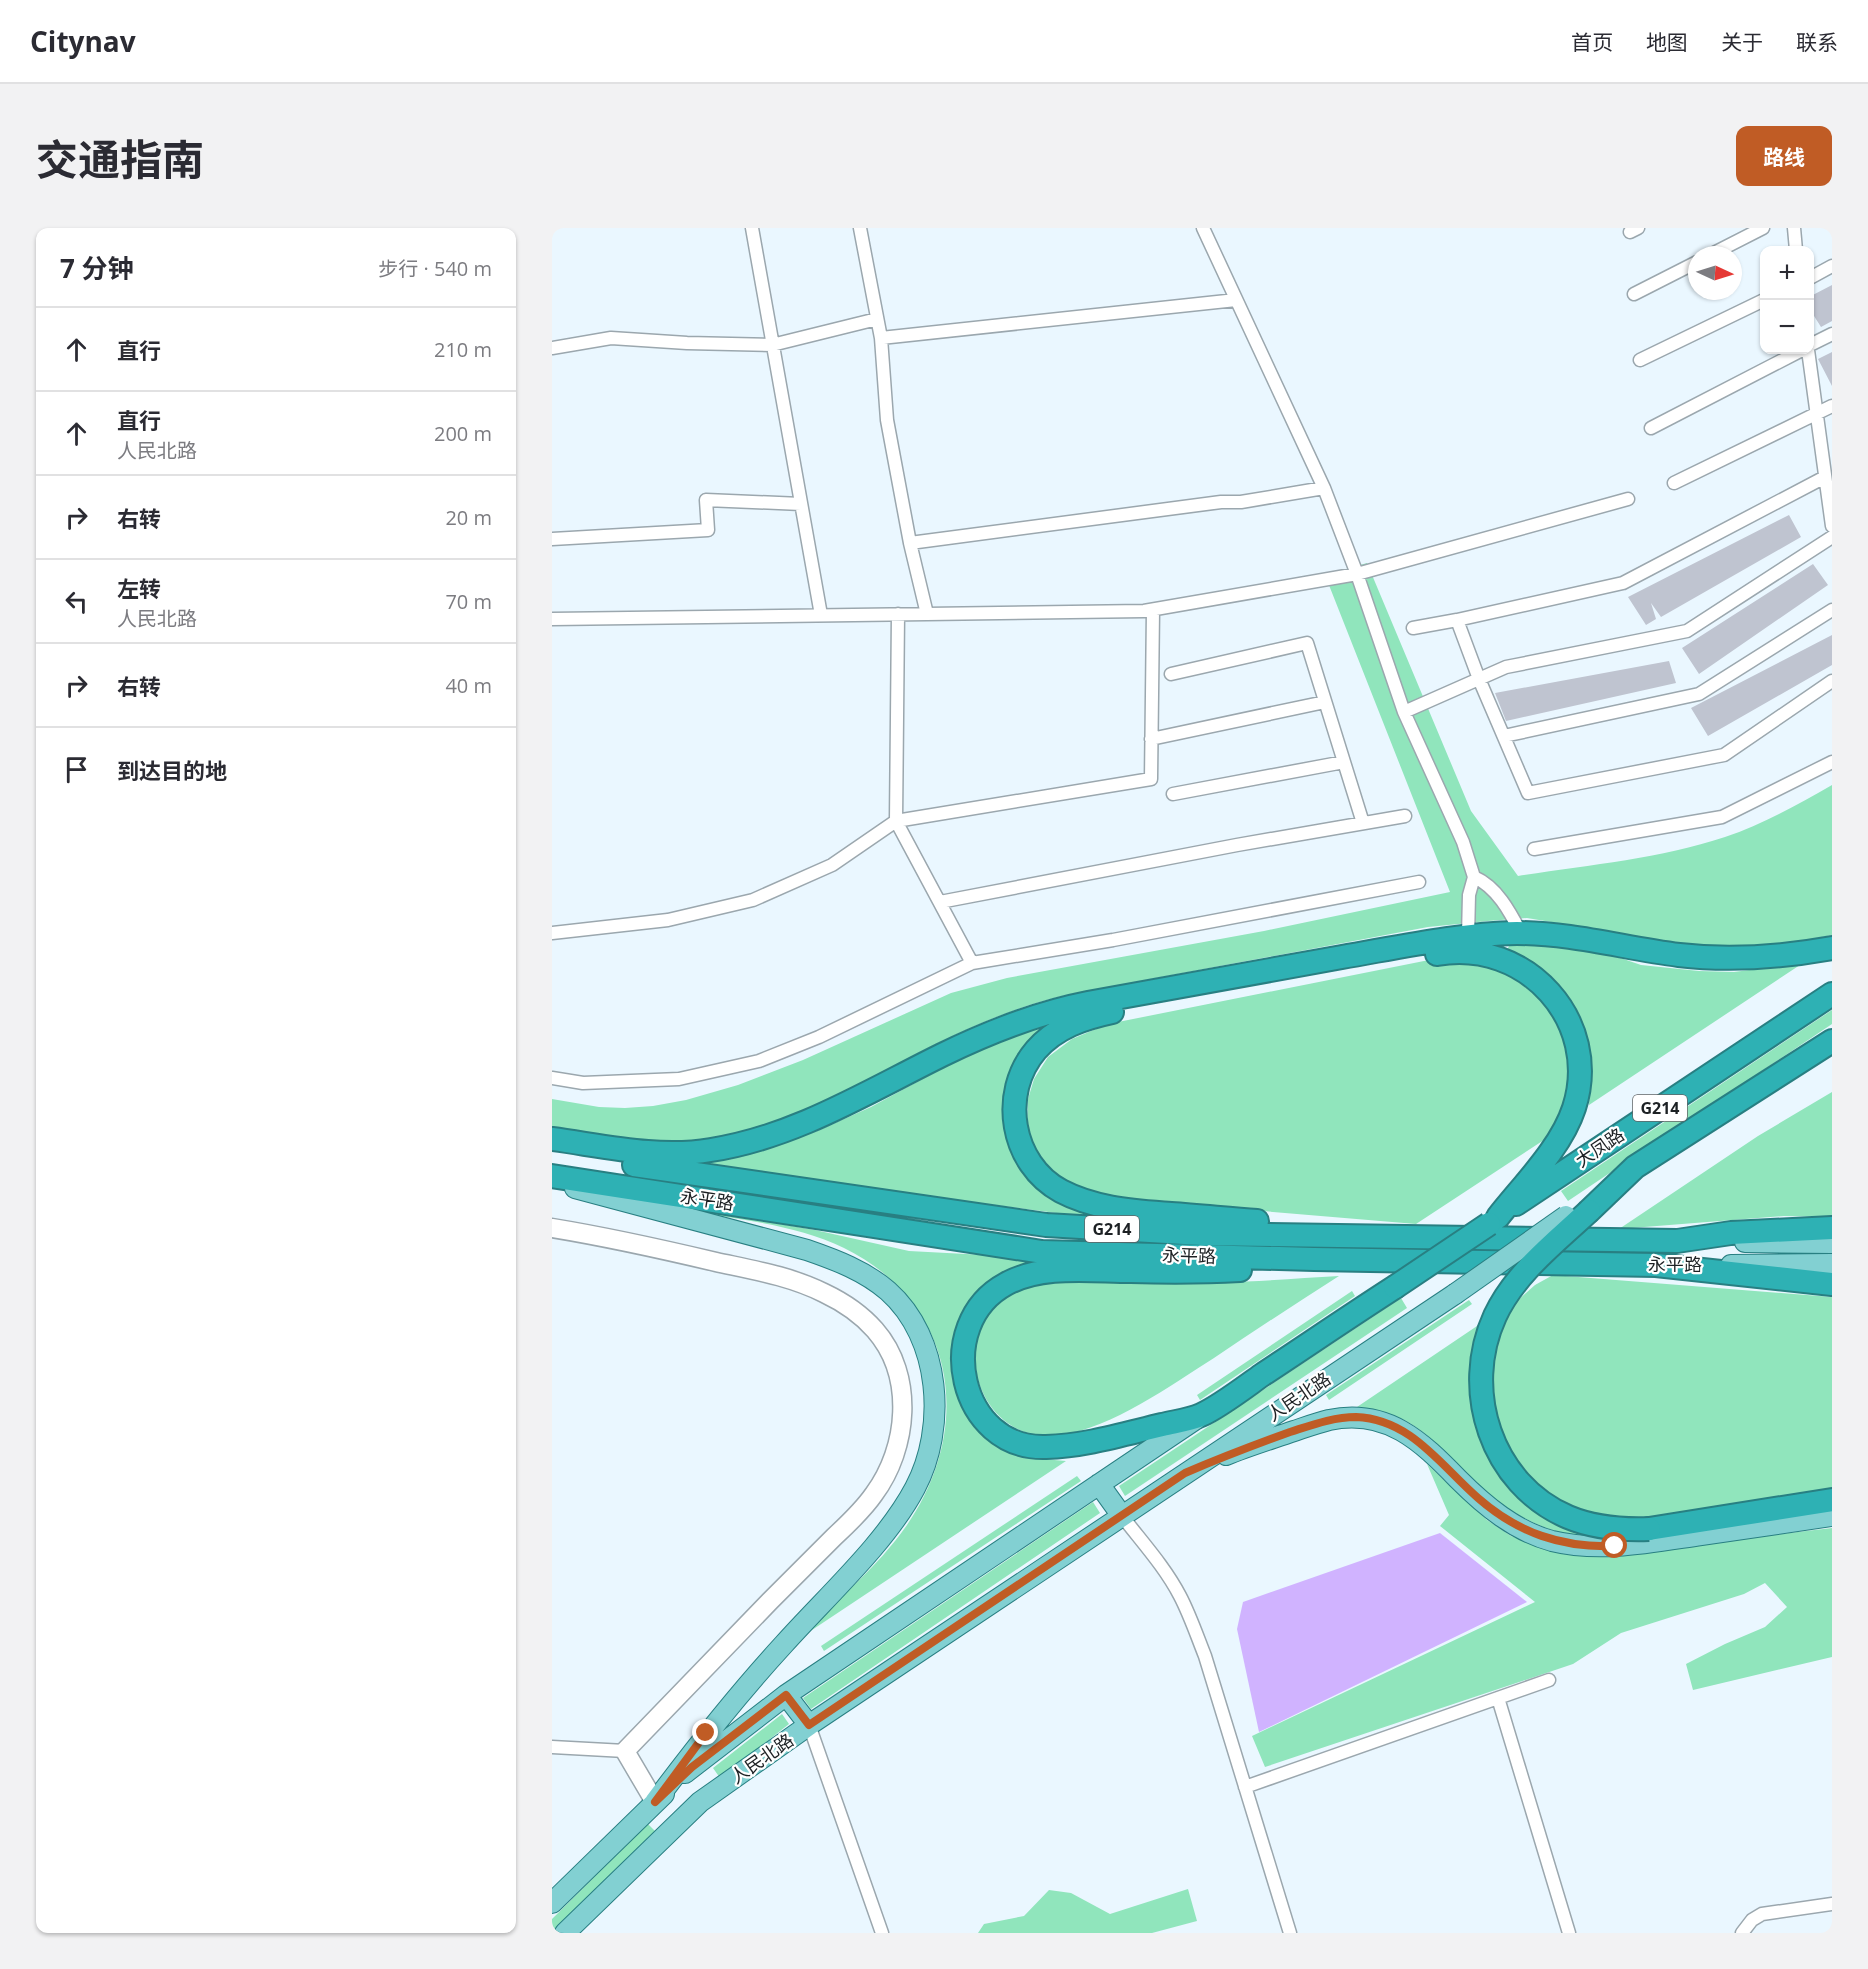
<!DOCTYPE html>
<html lang="zh">
<meta charset="utf-8">
<style>
body{margin:0;font-family:"Open Sans","Noto Sans SC",sans-serif;background:#f2f2f3;color:#2b2b33}
.controls{position:absolute;right:18px;top:18px;display:grid;overflow:hidden;border-radius:12px;box-shadow:0 2px 4px #0004}
.controls button{width:54px;height:54px;display:grid;place-items:center;padding:0;border:0;border-bottom:2px solid #e1e1e2;background:#fff;color:#2b2b33;font:30px sans-serif}
.compass{position:absolute;left:1136px;top:18px;width:54px;height:54px;border-radius:50%;background:#fff;box-shadow:0 2px 4px #0004;rotate:94deg}
.stop{position:absolute;width:18px;height:18px;margin:-14px;border:4px solid #c05c25;border-radius:50%;background:#fff}
.stop.end{background:#c05c25;border-color:#fff;box-shadow:0 2px 6px #0008}
.list{margin:0;padding:0;list-style:none}
h2{display:flex;justify-content:space-between;align-items:center;height:78px;margin:0;padding:0 24px;font-size:26px}
h2 small{font-size:20px;font-weight:400;color:#7c7c81}
.list li{display:grid;grid-template-columns:39px 1fr auto;gap:18px;align-items:center;box-sizing:border-box;height:84px;padding:0 24px;border-top:2px solid #e1e1e2}
.list b{display:block;font-size:22px;white-space:nowrap}
.list p{margin:0;font-size:20px;white-space:nowrap;color:#7c7c81}
.list em{font-size:20px;font-style:normal;color:#7c7c81}
.icon{flex:none;width:33px;height:33px;fill:none;stroke:currentColor;stroke-width:2;stroke-linecap:round;stroke-linejoin:round}
.map{position:relative;flex:none;width:1280px;height:1705px;overflow:hidden;border-radius:12px}
header{display:flex;align-items:center;gap:36px;box-sizing:border-box;height:84px;padding:0 30px;background:#fff;border-bottom:2px solid #e1e1e2}
header strong{font-size:28px}
nav{display:flex;gap:33px;margin-inline-start:auto;font-size:21px}
.intro{display:flex;align-items:center;justify-content:space-between;box-sizing:border-box;height:144px;padding:0 36px}
h1{margin:0;font-size:42px}
.button{padding:15px 27px;border-radius:12px;background:#c05c25;color:#fff;font-size:21px;font-weight:700}
main{display:flex;gap:36px;padding:0 36px}
aside{flex:1;background:#fff;border-radius:12px;box-shadow:0 2px 4px #0004}
.map>svg:first-child{display:block}
</style>
<header>
<strong>Citynav</strong>
<nav><a>首页</a><a>地图</a><a>关于</a><a>联系</a></nav>
</header>
<div class="intro"><h1>交通指南</h1><a class="button">路线</a></div>
<main>
<aside>
<h2>7 分钟<small>步行 · 540 m</small></h2>
<ul class="list">
<li><svg class="icon" aria-label="ahead" viewBox="0 0 24 24"><path d="M12 20V5M6 11l6-6 6 6"/></svg><div><b>直行</b></div><em>210 m</em></li>
<li><svg class="icon" aria-label="ahead" viewBox="0 0 24 24"><path d="M12 20V5M6 11l6-6 6 6"/></svg><div><b>直行</b><p>人民北路</p></div><em>200 m</em></li>
<li><svg class="icon" aria-label="right" viewBox="0 0 24 24"><path d="M7 20v-9h11M14 6l5 5-5 5"/></svg><div><b>右转</b></div><em>20 m</em></li>
<li><svg class="icon" aria-label="left" viewBox="0 0 24 24"><path d="M17 20v-9H6M10 6l-5 5 5 5"/></svg><div><b>左转</b><p>人民北路</p></div><em>70 m</em></li>
<li><svg class="icon" aria-label="right" viewBox="0 0 24 24"><path d="M7 20v-9h11M14 6l5 5-5 5"/></svg><div><b>右转</b></div><em>40 m</em></li>
<li><svg class="icon" aria-label="arrive" viewBox="0 0 24 24"><path d="M6 21V4h12l-3 4 3 4H6"/></svg><div><b>到达目的地</b></div></li>
</ul>
</aside>
<div class="map">
<svg width="1280" height="1705" viewBox="0 0 1280 1705">
<rect width="100%" height="100%" fill="#eaf7ff"/>
<path fill="#90e5bc" d="M815,335L919,583L966,648C1035,637 1107,631 1173,609C1211,596 1245,577 1280,557V707L1215,720L1115,719L1017,697L975,690L936,693L876,699L519,766C449,781 386,814 323,848C270,875 214,906 154,913C102,919 51,908 0,901V871L47,879L73,880L101,878L134,872L186,857L251,832L399,765L455,750L712,703L898,664L773,347Z
M978,713L1048,723L1089,737L1147,743L1182,744L1251,735L1037,877L1039,849L988,742L955,722L958,716Z
M892,731L916,732L964,746L998,779L1012,808L1015,824V859L1011,876L995,910L864,996L556,970L506,952L484,928L475,900L476,871L482,851L496,829L520,811L556,796L872,733Z
M1280,782V796L1016,973L1009,963Z
M481,797L487,803C446,844 439,892 471,940C478,949 483,958 492,964C504,974 519,977 534,983L535,989L127,936L213,920L265,903L319,879L418,825Z
M1280,864V989L1232,988L1067,1001L1206,908Z
M139,981L263,1002L357,1023L491,1030C471,1046 452,1061 433,1076C426,1081 416,1087 411,1093C402,1103 399,1125 399,1137C401,1183 433,1218 477,1228C489,1231 502,1232 514,1233L245,1412C281,1376 326,1339 355,1297C423,1198 404,1075 292,1020C244,997 190,992 138,983Z
M1001,1047L1280,1069V1265L1116,1290L1079,1291L1057,1289L1016,1278L1000,1269L973,1250L940,1188L938,1137L951,1091L964,1074L983,1057Z
M787,1048C745,1075 703,1102 662,1130C619,1157 560,1200 509,1207C421,1220 388,1092 471,1061C499,1050 531,1052 560,1053C596,1053 633,1055 669,1054C708,1054 748,1050 787,1048Z
M800,1063L803,1068L648,1172L645,1167Z
M849,1070L855,1080L573,1268L567,1258Z
M917,1072L920,1076L777,1172L774,1167Z
M928,1096L921,1120L918,1145L920,1171L925,1197L1034,1306L1033,1310C983,1302 949,1280 913,1245C895,1227 877,1205 854,1193C839,1185 821,1183 805,1179Z
M875,1236L935,1292L959,1308L989,1319L1157,1314L1280,1300V1429L1141,1462L1134,1436L1173,1416L1213,1399L1235,1379L1213,1355L1192,1366L1069,1405L1021,1436L713,1539L700,1508L983,1374L888,1298L897,1287Z
M525,1248L529,1253L272,1423L269,1418Z
M541,1274L548,1285L259,1481L251,1470Z
M230,1486L237,1496L168,1550L161,1540Z
M96,1596L105,1605L4,1705H0V1691Z
M636,1661L645,1693L600,1705H426L432,1696L472,1688L497,1662L519,1665L558,1686Z"/>
<path fill="#d0b3ff" d="M888,1305L975,1374L707,1504L685,1401L691,1374Z"/>
<path fill="#bfc4d0" d="M1280,57V93L1269,99L1257,80V69Z
M1280,124V158L1266,131Z
M1237,287L1249,309L1109,389L1099,375L1104,391L1094,397L1076,369Z
M1261,336L1276,357L1147,446L1130,420Z
M1280,407V437L1156,508L1139,480Z
M1117,433L1124,455L954,493L943,465Z"/>
<g fill="none" stroke-linecap="round" stroke-linejoin="round">
<defs>
<path id="street" d="M200,0L269,387
M308,0L329,110L335,192L358,315L375,386
M651,0L772,260L805,346L852,484L911,614L922,649L917,667L916,708
M1242,0L1244,22
M1078,4L1086,0
M1158,27L1211,0
M1258,50L1280,38
M1082,66L1145,34
M329,110L684,72
M1258,117L1280,106
M0,120L59,110L135,115L220,117L325,91
M1256,122L1280,298
M1088,132L1212,72
M1099,200L1250,122
M1122,255L1280,178
M0,311L156,302L154,272L249,276
M358,315L669,274H689L772,260
M346,386L344,593L420,735
M0,391L592,383L805,346L1076,271
M905,392L927,451L976,565L1172,527L1280,453
M861,400L905,392L1071,355L1273,249
M619,446L755,415L811,595
M852,484L954,439L1135,403L1280,309
M952,508L1147,466L1280,382
M599,511L773,474
M621,566L792,534
M982,621L1170,589L1280,534
M922,649C945,659 958,684 969,705
M388,674L685,617L853,588
M0,705L116,692L201,672L280,637L344,593L599,551L601,382
M0,850L31,855L127,851L207,833L267,809L420,735L561,712L867,654
M570,1288C590,1314 613,1339 628,1368C638,1387 645,1408 653,1428L738,1705
M946,1470L1017,1705
M257,1497L330,1705
M0,1519L73,1523
M693,1559L997,1452
M1190,1705L1200,1692L1210,1686L1280,1676"/>
<path id="secondary" d="M0,1000C55,1009 109,1021 164,1034C201,1042 238,1048 272,1065C291,1074 309,1086 323,1102C363,1148 356,1220 322,1266C311,1282 296,1296 282,1309C261,1330 239,1352 218,1373C170,1423 121,1473 73,1523L103,1574"/>
<path id="primary" d="M23,960L255,1022C284,1032 313,1043 336,1063C389,1110 395,1200 363,1260C334,1315 274,1369 232,1416C186,1466 144,1519 103,1574
M1193,1014L1280,1015
M1179,1037L1280,1036
M674,1227C696,1218 719,1211 742,1203C754,1199 765,1195 777,1192C835,1180 869,1213 906,1251C933,1278 963,1303 1000,1313C1049,1325 1101,1314 1149,1307C1193,1301 1236,1294 1280,1288
M547,1256L570,1288
M234,1467L257,1497
M133,1545L234,1467L644,1191
M0,1675L112,1566
M13,1705L148,1574L257,1497L903,1066"/>
<path id="highway" d="M885,726C974,710 1050,793 1022,880C1009,920 971,957 946,989
M560,784C532,790 504,799 484,822C447,865 459,936 509,963C543,981 582,983 619,986C648,988 677,991 705,993
M0,911C52,918 106,931 159,922C243,909 315,864 390,827C437,804 485,785 536,775C621,759 706,744 790,729C848,719 906,706 965,705C1020,705 1072,720 1127,727C1178,733 1230,729 1280,720
M82,937L494,997L650,1006L1125,1013L1179,1005L1280,1000
M0,948L490,1024L762,1031L1104,1037L1280,1056
M964,976L1280,766
M1037,983L1083,939L1280,813
M688,1042C651,1044 615,1044 579,1043C539,1043 490,1036 454,1056C380,1096 407,1222 494,1219C533,1218 572,1206 610,1197C622,1194 638,1192 649,1187C667,1179 693,1159 710,1147C754,1118 798,1088 843,1059
M1097,1301L1280,1272"/>
</defs>
<use href="#street" stroke="#9ba7ae" stroke-width="15"/>
<use href="#secondary" stroke="#9ba7ae" stroke-width="21"/>
<use href="#primary" stroke="#287f82" stroke-width="22"/>
<use href="#highway" stroke="#287f82" stroke-width="26"/>
<use href="#street" stroke="#fff" stroke-width="12"/>
<use href="#secondary" stroke="#fff" stroke-width="18"/>
<use href="#primary" stroke="#82d0d2" stroke-width="20"/>
<use href="#highway" stroke="#2eb1b4" stroke-width="22"/>
<defs>
<path id="primary-bridge" d="M903,1066L1014,988"/>
<path id="highway-bridge" d="M1037,983C1003,1015 963,1045 943,1088C909,1162 939,1256 1016,1289C1042,1300 1069,1302 1097,1301
M843,1059L937,996"/>
</defs>
<use href="#primary-bridge" stroke="#287f82" stroke-width="22" stroke-linecap="butt"/>
<use href="#highway-bridge" stroke="#287f82" stroke-width="26" stroke-linecap="butt"/>
<use href="#primary-bridge" stroke="#82d0d2" stroke-width="20"/>
<use href="#highway-bridge" stroke="#2eb1b4" stroke-width="22"/>
</g>
<g fill="none" stroke-linecap="round" stroke-linejoin="round">
<path stroke="#c05c25" stroke-width="8" d="M154,1505L103,1574L140,1539L234,1467L257,1497L633,1245C668,1230 702,1217 738,1204C760,1197 781,1189 804,1189C859,1191 889,1238 926,1270C966,1305 1010,1320 1063,1318"/>
</g>
<g text-anchor="middle" stroke-width="4.5" stroke-linejoin="round" paint-order="stroke">
<g fill="#fff" stroke="#616466" stroke-width="1.5">
<rect x="1081" y="867" width="54" height="26" rx="4.5"/>
<rect x="533" y="988" width="54" height="26" rx="4.5"/>
</g>
<g font-size="16" font-weight="bold" fill="#1d2124">
<text x="1108" y="886">G214</text>
<text x="560" y="1007">G214</text>
</g>
<g font-size="18" fill="#1d2124" stroke="#fff">
<text transform="translate(1048 920) rotate(-34)" y="6">大凤路</text>
<text transform="translate(155 972) rotate(9)" y="6">永平路</text>
<text transform="translate(637 1028) rotate(2)" y="6">永平路</text>
<text x="1123" y="1043">永平路</text>
<text transform="translate(747 1169) rotate(-34)" y="6">人民北路</text>
<text transform="translate(210 1531) rotate(-35)" y="6">人民北路</text>
</g>
</g>
</svg>
<div class="controls">
<button>+</button>
<button>−</button>
</div>
<svg class="compass" viewBox="-18 -18 36 36"><path d="M0-13l5 13h-10z" fill="#e53935"/><path d="M0 13l5-13h-10z" fill="#7c7c81"/></svg>
<div class="stop" style="left:1063px;top:1318px"></div>
<div class="stop end" style="left:154px;top:1505px"></div>
</div>
</main>
